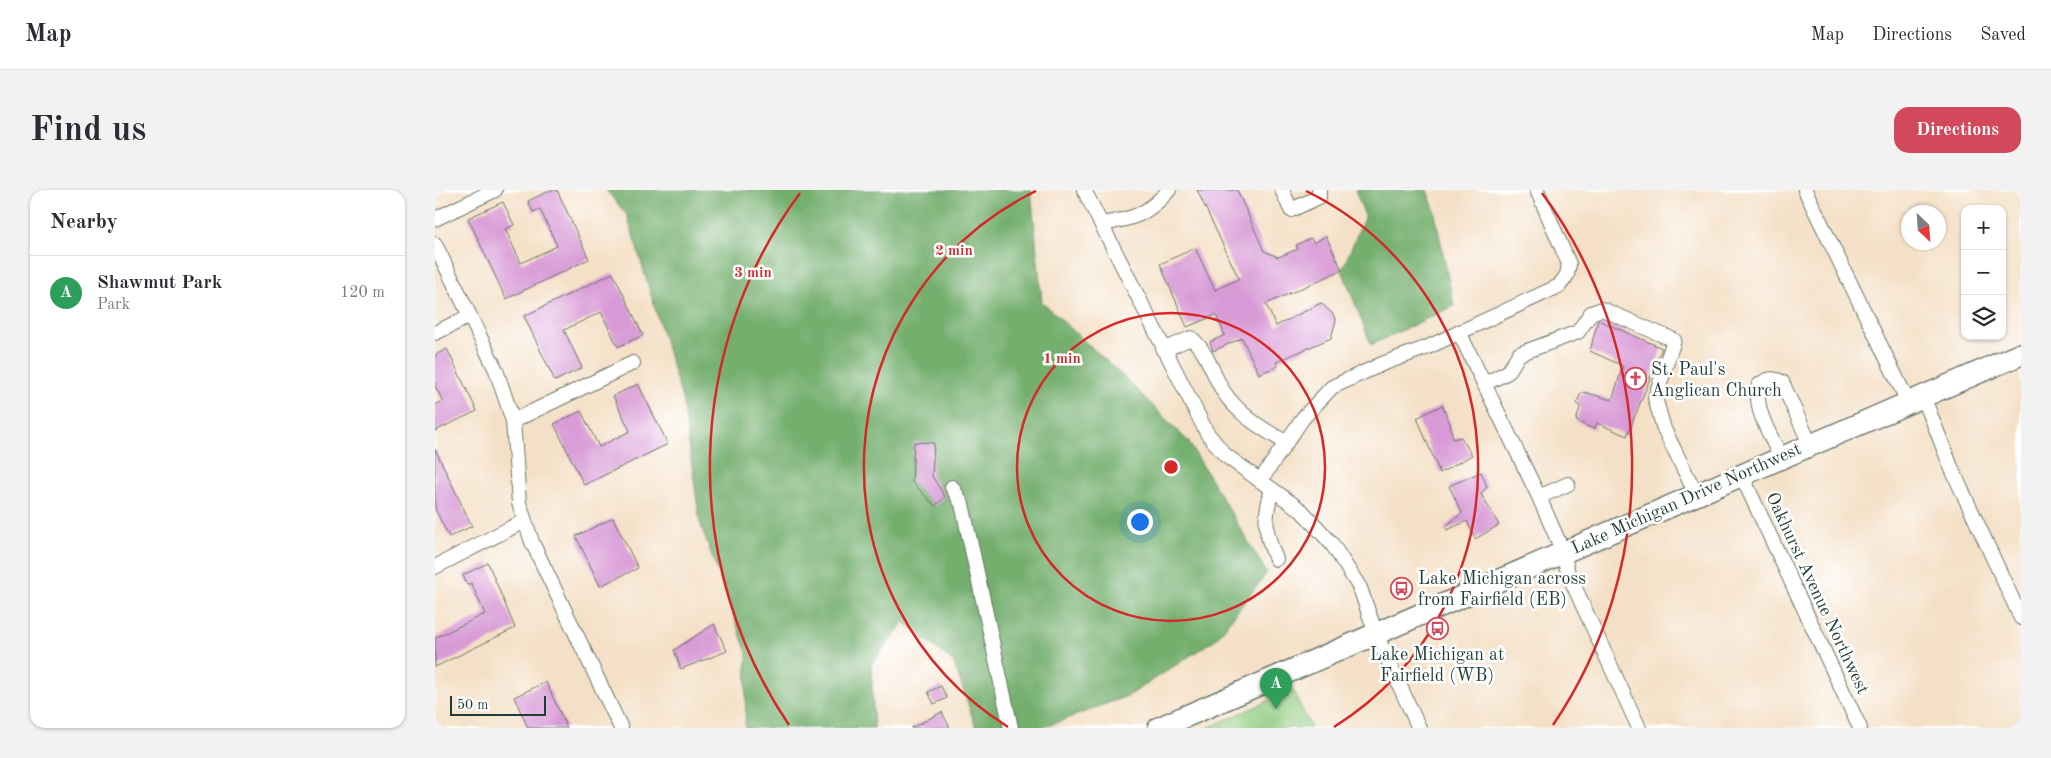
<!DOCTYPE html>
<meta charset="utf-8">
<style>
body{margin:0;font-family:"Old Standard TT",serif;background:#f2f2f3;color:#2b2b33}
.controls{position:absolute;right:15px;top:15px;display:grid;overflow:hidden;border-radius:10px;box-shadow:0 1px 4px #0004}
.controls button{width:45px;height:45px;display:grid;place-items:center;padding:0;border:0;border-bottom:1px solid #e1e1e2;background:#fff;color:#2b2b33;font:25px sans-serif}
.compass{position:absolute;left:1466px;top:15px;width:45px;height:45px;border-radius:50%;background:#fff;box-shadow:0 1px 4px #0004;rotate:155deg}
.scale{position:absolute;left:15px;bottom:12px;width:96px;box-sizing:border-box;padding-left:5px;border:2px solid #1f3d34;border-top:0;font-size:14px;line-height:18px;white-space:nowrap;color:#1f3d34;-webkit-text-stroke:4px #fff;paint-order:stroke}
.you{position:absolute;left:704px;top:331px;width:18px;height:18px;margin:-12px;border:4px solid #fff;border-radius:50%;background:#1a73e8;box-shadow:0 0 0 8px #1a73e833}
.badge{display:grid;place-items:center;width:32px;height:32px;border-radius:50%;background:#d1495b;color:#fff;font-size:16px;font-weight:700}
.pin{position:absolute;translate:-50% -41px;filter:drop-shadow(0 1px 2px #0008)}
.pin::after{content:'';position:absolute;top:26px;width:18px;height:15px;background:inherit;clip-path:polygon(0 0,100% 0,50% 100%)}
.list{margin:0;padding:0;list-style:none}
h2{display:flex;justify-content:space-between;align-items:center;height:65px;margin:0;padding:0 20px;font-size:21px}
h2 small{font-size:16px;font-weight:400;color:#7c7c81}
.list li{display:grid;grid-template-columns:32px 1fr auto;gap:15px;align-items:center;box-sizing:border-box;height:75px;padding:0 20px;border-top:1px solid #e1e1e2}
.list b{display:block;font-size:19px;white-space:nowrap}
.list p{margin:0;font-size:16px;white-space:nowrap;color:#7c7c81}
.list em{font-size:16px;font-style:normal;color:#7c7c81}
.icon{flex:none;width:28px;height:28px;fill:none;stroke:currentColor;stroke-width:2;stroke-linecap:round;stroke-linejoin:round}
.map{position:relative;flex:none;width:1586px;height:538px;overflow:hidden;border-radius:15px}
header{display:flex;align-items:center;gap:30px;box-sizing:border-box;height:70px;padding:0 25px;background:#fff;border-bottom:1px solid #e1e1e2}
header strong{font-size:24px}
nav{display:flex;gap:28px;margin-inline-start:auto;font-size:18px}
.intro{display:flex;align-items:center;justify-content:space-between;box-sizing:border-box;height:120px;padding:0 30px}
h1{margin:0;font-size:35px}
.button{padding:12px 22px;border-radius:15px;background:#d1495b;color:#fff;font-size:18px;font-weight:700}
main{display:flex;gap:30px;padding:0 30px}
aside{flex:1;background:#fff;border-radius:15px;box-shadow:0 1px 4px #0004}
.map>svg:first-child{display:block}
</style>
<header>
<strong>Map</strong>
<nav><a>Map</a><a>Directions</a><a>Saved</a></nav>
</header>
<div class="intro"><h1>Find us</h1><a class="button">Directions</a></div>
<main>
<aside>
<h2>Nearby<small></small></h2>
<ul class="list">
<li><span class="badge" style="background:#2e9e5b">A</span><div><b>Shawmut Park</b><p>Park</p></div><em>120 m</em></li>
</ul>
</aside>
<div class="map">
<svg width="1586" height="538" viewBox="0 0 1586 538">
<rect width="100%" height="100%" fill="#fff"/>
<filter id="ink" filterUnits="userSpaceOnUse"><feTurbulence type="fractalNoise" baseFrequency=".02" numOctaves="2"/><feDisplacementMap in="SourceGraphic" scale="10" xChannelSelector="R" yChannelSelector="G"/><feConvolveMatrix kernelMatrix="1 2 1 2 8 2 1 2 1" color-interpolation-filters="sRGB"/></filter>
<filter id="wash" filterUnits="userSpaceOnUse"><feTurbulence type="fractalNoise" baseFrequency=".0096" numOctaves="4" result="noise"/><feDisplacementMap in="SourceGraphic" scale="20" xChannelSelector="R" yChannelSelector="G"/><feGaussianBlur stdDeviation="1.12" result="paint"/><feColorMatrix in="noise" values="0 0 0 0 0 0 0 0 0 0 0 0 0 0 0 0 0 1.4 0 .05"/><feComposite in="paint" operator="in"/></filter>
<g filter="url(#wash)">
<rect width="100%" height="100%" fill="#f4e0c6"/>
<path fill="#91cb7f" stroke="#58845a" d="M858,500L876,538H772Z"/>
<path fill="#74af6e" stroke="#4a7651" d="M171,0H596L607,112L690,188L753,251L832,383L781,449L695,505L607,538H541L519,473L469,432L436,475L439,538H310L312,463L265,333L248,212L192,25Z
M920,0H992L999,19L1019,116L936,155L907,80L930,26Z"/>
<g id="blocks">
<path fill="#d89ad6" d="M116,0H122L154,69L71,109L33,28L68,12L79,35L70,39L86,73L122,56L105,19L98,22L93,11Z
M762,0H802L829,61L843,67L863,59L861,55L876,48L879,53L891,46L907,80L831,114L841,136L886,113L897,123L901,130L896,148L841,172L843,176L824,184L807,148L778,161L775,152L790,145L781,125L752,137L725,74L760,58L780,100L804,89Z
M178,83L208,145L183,157L166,122L129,140L147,178L120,191L89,126Z
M1163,130L1227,158L1192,246L1162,233L1159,239L1141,231L1145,218L1142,213L1145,205L1149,202L1177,210L1188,176L1155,161Z
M12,159L42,221L0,241V215L8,211L0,196V165Z
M203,194L233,254L149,295L119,234L146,221L164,257L195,241L178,206Z
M1007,215L1015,233L1018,249L1026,247L1037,265L1005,283L982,228Z
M479,252L499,253L497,286L510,307L500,316L477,292Z
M0,259L37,336L14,347L0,319Z
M1046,282L1052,297L1046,304L1064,335L1040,349L1032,331L1012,340L1010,337L1027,323L1014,296Z
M178,328L203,378L165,396L141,346Z
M53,373L80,438L0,477V448L50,424L36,393L32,395L28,385Z
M279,434L292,461L246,479L239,460Z
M111,492L132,538H93L79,507Z
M506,496L512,508L499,514L493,502Z
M507,522L515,538H476Z"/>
</g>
</g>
<g filter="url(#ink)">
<use href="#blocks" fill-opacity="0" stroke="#6a7667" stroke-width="1"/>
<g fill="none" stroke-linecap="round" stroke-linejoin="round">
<defs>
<path id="minor" d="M649,0L772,243L790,265L867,321L897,354L925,398L941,444L984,538
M847,0L856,20L884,7V0
M1370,0L1473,212
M0,29L60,0
M666,34C698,29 712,25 734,0
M0,54L61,180L78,231L84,313L97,352L186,538
M1024,142L1104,307L1128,362L1133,383L1204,538
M0,143L35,126
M728,160L756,148C773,162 777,183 788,201C804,225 826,238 850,252
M1049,194L1073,182L1084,164L1143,142L1156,123L1167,119L1239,150L1220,208L1229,239L1261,304
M1488,206L1516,277L1586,428
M78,231L198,173
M1346,267C1336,246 1318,219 1324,195C1332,189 1337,187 1347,192L1375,254
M1306,284L1425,538
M825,291L868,228L897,197L947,174L993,157L1124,96L1132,85L1134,74L1102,0
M517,297L527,314L576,538
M837,299C829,328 829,342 841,369
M1104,307L1133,294
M0,377L89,331"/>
<path id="highway" d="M724,538L1586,164"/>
</defs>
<use href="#minor" stroke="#6a7667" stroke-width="16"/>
<use href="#highway" stroke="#6a7667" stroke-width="24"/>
<use href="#minor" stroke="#fff" stroke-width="14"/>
<use href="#highway" stroke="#fff" stroke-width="21"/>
</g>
</g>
<g fill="none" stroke="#d62828" stroke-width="2.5">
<circle cx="736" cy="277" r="154"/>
<path d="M573 537A307 307 0 0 1 601 1M871 1A307 307 0 0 1 899 537"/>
<path d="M354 535A461 461 0 0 1 365 3M1107 3A461 461 0 0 1 1118 535"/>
</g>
<defs>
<symbol id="church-ring" viewBox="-11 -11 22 22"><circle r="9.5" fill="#fff" stroke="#d1495b" stroke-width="1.5"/><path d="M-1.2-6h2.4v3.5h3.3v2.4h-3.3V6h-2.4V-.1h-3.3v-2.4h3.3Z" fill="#d1495b"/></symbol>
<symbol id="bus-ring" viewBox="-11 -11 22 22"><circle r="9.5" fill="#fff" stroke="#d1495b" stroke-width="1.5"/><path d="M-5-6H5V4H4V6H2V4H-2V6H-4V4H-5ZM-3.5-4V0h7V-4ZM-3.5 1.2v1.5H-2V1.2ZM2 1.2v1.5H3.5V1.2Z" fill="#d1495b"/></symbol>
</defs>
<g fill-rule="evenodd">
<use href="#church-ring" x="1188" y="176" width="25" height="25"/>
<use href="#bus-ring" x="954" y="386" width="25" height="25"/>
<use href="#bus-ring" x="990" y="426" width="25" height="25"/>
</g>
<g text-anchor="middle" stroke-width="5" stroke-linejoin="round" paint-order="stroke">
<g font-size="18" fill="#1f3d34" stroke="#fff" text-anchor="start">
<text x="1216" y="185">St. Paul's<tspan x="1216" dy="21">Anglican Church</tspan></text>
<text x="983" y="394">Lake Michigan across<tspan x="983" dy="21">from Fairfield (EB)</tspan></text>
<text x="1002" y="470" text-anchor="middle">Lake Michigan at<tspan x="1002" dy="21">Fairfield (WB)</tspan></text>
</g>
<g font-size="18" fill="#1f3d34" stroke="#fff">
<text transform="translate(1251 308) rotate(-24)" y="6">Lake Michigan Drive Northwest</text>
<text transform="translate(1383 403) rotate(65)" y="6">Oakhurst Avenue Northwest</text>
</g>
</g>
<circle cx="736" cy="277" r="8" fill="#d62828" stroke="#fff" stroke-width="2.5"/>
<g font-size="15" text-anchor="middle" font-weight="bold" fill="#d62828" stroke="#fff" stroke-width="5" stroke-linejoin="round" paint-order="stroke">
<text x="519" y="65">2 min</text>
<text x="318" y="87">3 min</text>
<text x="627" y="173">1 min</text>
</g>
</svg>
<div class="controls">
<button>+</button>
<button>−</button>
<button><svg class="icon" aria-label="layers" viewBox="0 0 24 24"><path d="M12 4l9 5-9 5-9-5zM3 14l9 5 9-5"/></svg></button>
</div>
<svg class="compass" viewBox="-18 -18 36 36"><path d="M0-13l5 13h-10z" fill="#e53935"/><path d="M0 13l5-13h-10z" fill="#7c7c81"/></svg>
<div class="scale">50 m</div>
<div class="you"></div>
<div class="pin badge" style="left:841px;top:519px;background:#2e9e5b">A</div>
</div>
</main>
